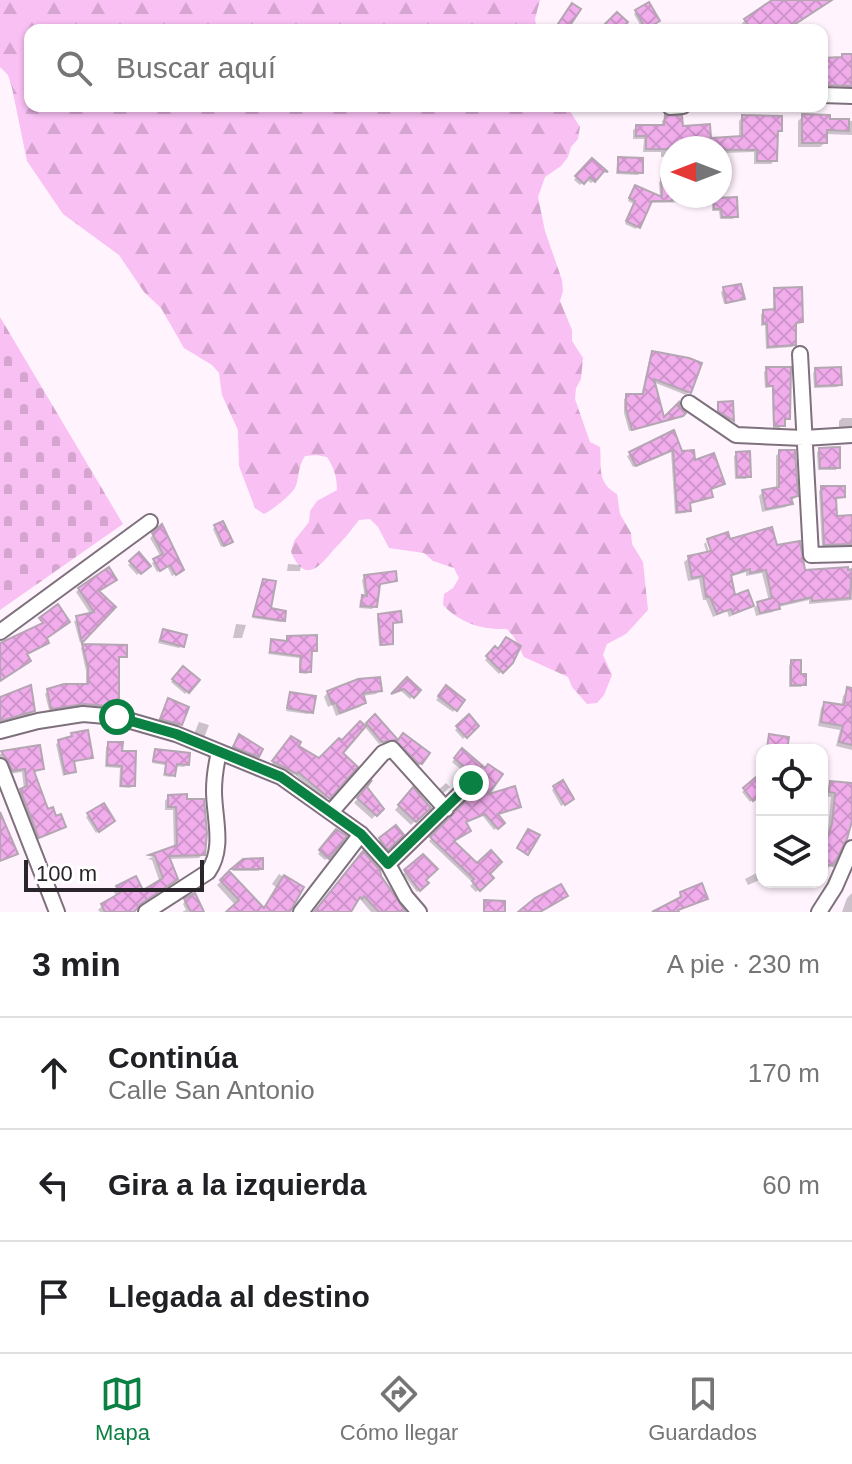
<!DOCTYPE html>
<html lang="es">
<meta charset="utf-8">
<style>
body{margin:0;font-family:Arial,sans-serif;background:#f6f6f6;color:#202124}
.controls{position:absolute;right:24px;bottom:24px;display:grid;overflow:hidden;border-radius:16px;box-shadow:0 2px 6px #0004}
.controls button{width:72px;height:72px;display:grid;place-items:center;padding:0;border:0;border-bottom:2px solid #e0e0e0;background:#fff;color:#202124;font:40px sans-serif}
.compass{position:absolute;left:660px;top:136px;width:72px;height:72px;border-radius:50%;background:#fff;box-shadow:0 2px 6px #0004;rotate:270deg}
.scale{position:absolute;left:24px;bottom:20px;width:180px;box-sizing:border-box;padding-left:8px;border:4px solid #2a252a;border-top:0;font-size:22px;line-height:28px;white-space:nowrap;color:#2a252a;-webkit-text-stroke:6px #fff;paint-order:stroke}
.stop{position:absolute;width:24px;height:24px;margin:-18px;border:6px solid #0b8043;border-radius:50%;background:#fff}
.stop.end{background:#0b8043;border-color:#fff;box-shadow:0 2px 8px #0008}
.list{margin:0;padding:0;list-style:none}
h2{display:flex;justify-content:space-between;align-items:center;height:104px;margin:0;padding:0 32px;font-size:34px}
h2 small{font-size:26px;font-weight:400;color:#757577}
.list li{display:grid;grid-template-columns:52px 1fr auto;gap:24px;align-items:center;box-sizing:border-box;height:112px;padding:0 32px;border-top:2px solid #e0e0e0}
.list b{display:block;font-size:30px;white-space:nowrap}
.list p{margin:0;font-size:26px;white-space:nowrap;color:#757577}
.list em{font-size:26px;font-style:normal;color:#757577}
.icon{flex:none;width:44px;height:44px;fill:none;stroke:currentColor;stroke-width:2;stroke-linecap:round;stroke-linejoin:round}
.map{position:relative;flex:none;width:852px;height:912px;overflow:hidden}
.search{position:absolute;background:#fff;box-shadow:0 2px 6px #0004;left:24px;right:24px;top:24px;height:88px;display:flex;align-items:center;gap:20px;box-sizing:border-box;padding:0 28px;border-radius:16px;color:#757577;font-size:30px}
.sheet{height:440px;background:#fff}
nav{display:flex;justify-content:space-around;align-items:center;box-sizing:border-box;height:112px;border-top:2px solid #e0e0e0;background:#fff;font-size:22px;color:#757577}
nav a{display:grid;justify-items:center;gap:4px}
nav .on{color:#0b8043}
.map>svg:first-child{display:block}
</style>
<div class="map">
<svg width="852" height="912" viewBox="0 0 852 912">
<defs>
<pattern id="forest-firs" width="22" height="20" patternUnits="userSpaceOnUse" patternTransform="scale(2)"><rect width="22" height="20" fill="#f8c0f3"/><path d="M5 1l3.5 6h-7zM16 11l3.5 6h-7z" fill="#d5a5d0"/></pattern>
<pattern id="cemetery-stones" width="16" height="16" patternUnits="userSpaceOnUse" patternTransform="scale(2)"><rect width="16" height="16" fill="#f8c0f3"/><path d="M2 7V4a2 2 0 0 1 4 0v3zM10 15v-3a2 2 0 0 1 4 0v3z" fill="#d5a5d0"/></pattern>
<pattern id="building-cross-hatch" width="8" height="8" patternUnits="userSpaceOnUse" patternTransform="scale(2)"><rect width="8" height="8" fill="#f1acec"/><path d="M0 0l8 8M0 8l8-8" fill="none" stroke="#cf94cb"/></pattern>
</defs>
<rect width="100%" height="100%" fill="#fff3fe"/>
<path fill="url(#forest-firs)" d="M0,0H540L535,19L537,30H30V106L568,108L580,127L578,139L571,147L568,157L561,166L545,177L538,197L545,231L562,280L563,291L560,301L572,330V341L583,358L581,379L576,388L575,399L590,442L600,447C602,467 596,482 617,494L620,514L631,533L632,544L643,562L648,610L626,634L607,644L603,655L612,675L604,695L597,703L587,704L572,687L568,677L524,657L514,637L507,629C482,630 460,623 443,605L444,594L453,588L459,578L454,568L433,561L424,553L389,548L378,527L370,519L359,520C352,529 346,537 338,545C323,561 307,589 291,552L294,541L309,522L310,511L317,501L337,490C337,477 334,468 327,457L316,455L305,456C297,468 299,480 295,488C291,495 271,511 264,514L255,508L239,466L238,430L222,395L219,373L212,365L184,348L161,308L144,292L119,255L63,214L27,161L12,88L8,75L0,67Z"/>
<path fill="url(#cemetery-stones)" d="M0,317L123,524L0,610Z"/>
<path fill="#0003" d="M776,0H823L825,3L787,30H741L739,27L745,20Z
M636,12L655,23L643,30L634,14Z
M852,56V90L822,89V63Z
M803,116L852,121V135L825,134V143L820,147H798V121Z
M666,117L681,128L709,140L739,138V121L742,117L780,130L776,134L775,160L771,164H754V152L723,153L720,157V148H672V157H661V152H643L644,139H633V130L637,127H662V121Z
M619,159L641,172L638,175L616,174L617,162Z
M592,160L605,172L591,183L586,179L580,185L574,180Z
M662,180H672V196H696V199L693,202L649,203L636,229L625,224L634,204L628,201L633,190L660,198L659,182Z
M715,200L736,216L733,219H720L719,211H712V203Z
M724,289L742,298L724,304L721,292Z
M775,290L801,322L794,324V344L792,347L766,349L765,325L761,326V314L773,311V292Z
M653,353L689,392L686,395L653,382L663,420L681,416L629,431L624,413V399L627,396H641L650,356Z
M767,369L788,418L783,421L780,428H773L772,387L765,388L764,372Z
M816,370L840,385L837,387L814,388L813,373Z
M719,404H731L730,423L716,414Z
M842,418H852V429L839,428V421Z
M673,433L681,453L723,483L709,490L711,496L708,499L688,504L686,513L675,514L671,451L633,467L627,456Z
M820,450L838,467L836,470H818L817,452Z
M779,452L796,496L786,507L762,512L759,496L763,492L776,490V456Z
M737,454L749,476L746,479H735L734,456Z
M822,488L843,497L834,499L835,518L852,517V548L822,547L819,491Z
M161,527L179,572L172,576L167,566L157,572L152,563L161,557L150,538Z
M215,527L228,544L221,547L213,529Z
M729,541L776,547L803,572L852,571V600L809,604V600L778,607L773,612L756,616L754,608L758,604L769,601L762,573L746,576V572L730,577L733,598L752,606L729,617L727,611L713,617L706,600H703L699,579L688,581L684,562L689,558L707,554L704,544L706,542L712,561Z
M139,555L148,565L137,575L128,565Z
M288,564L301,565L300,571H287Z
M365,577L395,580L378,585L375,606L372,609L359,608L360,600L365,598L362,580Z
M263,581L269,610L283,620L281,622L252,618Z
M79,589L97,592L113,607L80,643L74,621L91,615L76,592Z
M379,616L400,621L391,624V643L389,645L379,646L377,618Z
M236,624L246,625L242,638H233Z
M163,631L182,646L179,648L158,643Z
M288,638L315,650L310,653L309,671L307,674L299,673V658L268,654L272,641L286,643Z
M83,646L125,656L117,659V706L114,709L80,706L49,710L45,694L48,691L86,686V671L81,648Z
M495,649L511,662L499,674L485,660Z
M792,662L804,684L801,687H789V665Z
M183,668L197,680L185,694L171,682Z
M407,680L418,690L410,699L401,691L394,693Z
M446,688L462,700L453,712L436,700Z
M380,690L376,694L362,696L364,703L360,707L336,716L332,705L328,707L324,697L328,692Z
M847,692L852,693V750L836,746L840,730L818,726L821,708L825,704L841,707L843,696Z
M291,694L311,712L308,714L286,711Z
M0,699L33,711L29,715L0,724Z
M169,701L180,724L175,729L157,723Z
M375,717L397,743L403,735L421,763L418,766L396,744L389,741L379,744L365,727Z
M469,717L477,726L463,739L455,730Z
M199,722L209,725L204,738L194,734Z
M72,735L91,757L72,763L74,771L63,776L56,744Z
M770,736L786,739L785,750H766Z
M237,739L258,756L255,759L232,750Z
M288,742L319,760L340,754L355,767L325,800L294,774L292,776L271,765Z
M109,744L120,753L133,785L130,788L119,787L120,768L105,767L106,747Z
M38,748L41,769L32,774L47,812L64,826L35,840L17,795L24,789L22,772L8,774L0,760V754Z
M155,751L187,764L184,767L174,766L171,777L163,776L165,765L152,763Z
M462,751L485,770L500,774L484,797L519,806L497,815L503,823L494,830L482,815L464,823L452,842L491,878L476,892L470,886L473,883L429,841L484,789L452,762Z
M762,775V791L750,802L742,792Z
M446,783L450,787L442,795L438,790Z
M831,783L852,785V817L832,865L827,869L822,868V849L828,830L831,797L825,796L826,788Z
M554,788L569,801L561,806L552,790Z
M366,789L381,809L372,819L354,803Z
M413,790L429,808L411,825L395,810Z
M185,796L203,854L199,858L168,859L176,879L137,905L132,912H100L98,910L102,906L117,898L114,892L117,888L143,892L160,883L152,860L148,859L174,848L173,810H165V801L168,797Z
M89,815L110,823L96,833L86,817Z
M396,827L401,834L385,850L378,842Z
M337,831L328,858L325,860L318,854Z
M359,857L379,877L403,912H371L360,899L348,912Z
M423,857L424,880L426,883L417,892L403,874Z
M243,861L261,868L259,871H232Z
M762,870V879L748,885L745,879Z
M229,874L263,910L276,887L272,884L279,874L302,888L287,912H229L236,906L217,885Z
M852,893V912H842L847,898Z
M185,901L202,912H182L186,910L183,904Z"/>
<path fill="url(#building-cross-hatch)" stroke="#b4a6b2" stroke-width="2" d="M772,0H832L786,30H752L744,19Z
M649,2L660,21L646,29L635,10Z
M572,3L581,9L567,30H554Z
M617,12L628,22L620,30H599Z
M842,54H852V86L822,85V58L842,57Z
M802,114L830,115V119H849V131L827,130V143H802Z
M665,115L682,116L683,126L710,124L711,138L742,136V115L782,116V131H778L777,161H757V150L646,149V136H636V125H664Z
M618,157L643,158V173L618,172Z
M592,158L608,172L604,171L595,182L590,177L584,184L575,176Z
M661,178H672V201H652L640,228L626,221L635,201L629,198L635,185L662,197Z
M737,197L738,217H722L721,209H714V198Z
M741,284L745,299L726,303L723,287Z
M802,287L803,322L796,323V345L768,347L767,324H763V310L775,309L774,288Z
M652,351L689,358L702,363L691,393L654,379L664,417L679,402L680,408L686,413L683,416L632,430L626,409V394H643Z
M766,367H791L790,419H785V426H774L773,386H767Z
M841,367L842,385L816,386L815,368Z
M733,401L734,421L718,411V402Z
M674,430L682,451L694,450L695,460L714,453L725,484L711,489L713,497L690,503L691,511L677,512L673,450L636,466L629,452Z
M840,447V468H820L819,448Z
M779,450H795L798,496L791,498L793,504L766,509L762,490L779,487Z
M750,451L751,477H737L736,452Z
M821,486H845V497L836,498L837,516L852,515V544L824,545Z
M223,521L233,542L224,546L214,525Z
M162,524L184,570L176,575L170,565L160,571L153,559L163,554L152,533Z
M772,527L777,545L800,541L805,570L848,567V570L852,569L850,598L812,601V597L779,605L780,609L760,613L757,602L772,598L766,570L750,573V569L731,575L735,595L748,590L754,606L733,614L731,609L717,614L710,597H706L703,576L692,578L688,556L711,551L707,539L728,532L730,539Z
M139,552L151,566L141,574L129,561Z
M109,567L117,580L99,591L116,607L82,643L76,616L94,612L78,588Z
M396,571L397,581L380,584L377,607L361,606L362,595L367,596L364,575Z
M263,579L276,581L271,608L286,611L285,621L253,616Z
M58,604L70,622L47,638L49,643L27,654L31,661L0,681V643L43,623L39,618Z
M401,611L402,622L393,623V644L381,645L378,614Z
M163,629L187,635L184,647L160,640Z
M317,635V651H312L311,672H300L301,656L270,652L271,639L287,641V636Z
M506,637L521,646L513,663L503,673L486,656L495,646L498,649Z
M82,644L127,645V657H119V707L84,704L51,709L47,689L64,684H88V667Z
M791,660H801V674H806V685H791Z
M183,666L200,680L189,693L172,679Z
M380,677L382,691L363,693L366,703L340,713L336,703L332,704L327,691L358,679Z
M407,677L421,690L414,698L404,689L391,694Z
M31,685L35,711L0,721V697Z
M446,685L465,700L457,711L438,696Z
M847,687L852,688V745L839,742L843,726L821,722L824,702L844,705Z
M290,692L316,696L313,713L287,708Z
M168,698L189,707L182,725L160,719Z
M375,714L398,740L403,733L430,753L422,764L418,763L395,740L382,742L366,723Z
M469,714L479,726L467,738L456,726Z
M360,721L366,726L343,753L358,767L330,799L298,772L297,774L272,761L291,736L301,742L299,746L319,758L339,738L342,740Z
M88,730L93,758L74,761L76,772L65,774L58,740L72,736L71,733Z
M239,734L263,749L259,757L233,747Z
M769,734L789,737L787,750L767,748Z
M108,742H123L122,751H136L135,786H121L122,766L107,765Z
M40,745L44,769L34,771L48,809L53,807L56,816L61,814L66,827L39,838L20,789L27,786L25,769L13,771L1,751Z
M462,748L485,768L488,764L503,774L489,794L515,786L521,807L498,814L505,823L498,829L485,814L466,822L471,831L454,841L477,863L491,850L502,862L490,874L494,878L480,891L472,881L474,879L430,837L479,788L487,786L454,758Z
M155,749L190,753L189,765L177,764L175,776L165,774L166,763L153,761Z
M762,772V794L753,801L743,788Z
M372,780L367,787L384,809L377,816L357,798Z
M563,780L574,799L565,805L553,786Z
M830,781L852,783V821L847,839L833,866L822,863V853L832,824L835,793L829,792Z
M413,787L431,808L416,822L398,805Z
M187,794V799H204L207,833L205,855L169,856L178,879L141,904L134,912H105L101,904L120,893L116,886L136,876L143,890L163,878L155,856L149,855L177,845L176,807H168V795Z
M104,803L115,821L99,832L87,813Z
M0,812L18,854L0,861Z
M396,825L404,835L388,850L379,838Z
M336,829L347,836L329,859L319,850Z
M528,829L540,835L528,855L517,848Z
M363,851L380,870L381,876L406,912H379L364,896L362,899L360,897L351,912H314Z
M423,854L438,869L426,880L429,883L420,891L404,870Z
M263,858V869H231L243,859Z
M229,871L264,908L284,875L304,887L290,912H226L239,900L220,880Z
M702,883L708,899L678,910L679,912H652L681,897L680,892Z
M561,884L568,896L540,912H518L535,898Z
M195,893L204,912H191L184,899Z
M484,900L505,901V912H484Z"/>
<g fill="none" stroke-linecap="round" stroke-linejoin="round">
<defs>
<path id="street" d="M822,95L852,96
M670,107L683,106
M800,354L811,555L852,554
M689,403L736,435L804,438L852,435
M0,632L150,522
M0,731L38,721L83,714L117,717L176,734L281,777L361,834L388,864L406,897L419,912
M0,766L57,912
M331,812L383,753L392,749L446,809
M388,864L471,783
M146,912L208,872C225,848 214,818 214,791C214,777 216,765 219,752
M301,912L361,834
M819,912L835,887L852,848"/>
</defs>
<use href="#street" stroke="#7e717d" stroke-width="18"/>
<use href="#street" stroke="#fff" stroke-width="14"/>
</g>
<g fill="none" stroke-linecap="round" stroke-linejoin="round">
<path stroke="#0b8043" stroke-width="10" d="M117,717L176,734L281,777L361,834L388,864L471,783"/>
</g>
</svg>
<div class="controls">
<button><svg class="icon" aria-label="locate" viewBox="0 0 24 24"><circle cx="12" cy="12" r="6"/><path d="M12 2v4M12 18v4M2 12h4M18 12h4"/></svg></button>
<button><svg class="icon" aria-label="layers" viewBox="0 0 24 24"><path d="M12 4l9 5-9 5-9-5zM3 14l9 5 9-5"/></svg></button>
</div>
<svg class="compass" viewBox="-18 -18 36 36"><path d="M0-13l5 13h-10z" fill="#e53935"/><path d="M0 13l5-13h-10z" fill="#757577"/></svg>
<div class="scale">100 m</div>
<div class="stop" style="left:117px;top:717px"></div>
<div class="stop end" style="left:471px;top:783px"></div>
<div class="search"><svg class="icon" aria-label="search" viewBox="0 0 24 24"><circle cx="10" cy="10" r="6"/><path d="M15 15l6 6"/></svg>Buscar aquí</div>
</div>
<section class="sheet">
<h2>3 min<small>A pie · 230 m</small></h2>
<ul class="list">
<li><svg class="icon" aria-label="ahead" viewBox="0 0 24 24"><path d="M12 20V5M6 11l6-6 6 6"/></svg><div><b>Continúa</b><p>Calle San Antonio</p></div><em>170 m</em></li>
<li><svg class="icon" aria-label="left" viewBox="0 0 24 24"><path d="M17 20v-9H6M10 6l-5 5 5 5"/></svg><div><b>Gira a la izquierda</b></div><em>60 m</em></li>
<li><svg class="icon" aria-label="arrive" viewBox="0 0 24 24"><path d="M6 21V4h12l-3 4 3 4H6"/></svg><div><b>Llegada al destino</b></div></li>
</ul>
</section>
<nav>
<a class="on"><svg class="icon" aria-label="map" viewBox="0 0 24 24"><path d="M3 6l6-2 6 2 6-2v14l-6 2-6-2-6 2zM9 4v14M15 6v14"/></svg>Mapa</a>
<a><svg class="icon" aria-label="directions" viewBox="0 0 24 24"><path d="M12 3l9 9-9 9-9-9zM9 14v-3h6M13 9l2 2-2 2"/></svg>Cómo llegar</a>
<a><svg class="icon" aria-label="saved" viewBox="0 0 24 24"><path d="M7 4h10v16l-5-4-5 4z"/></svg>Guardados</a>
</nav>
